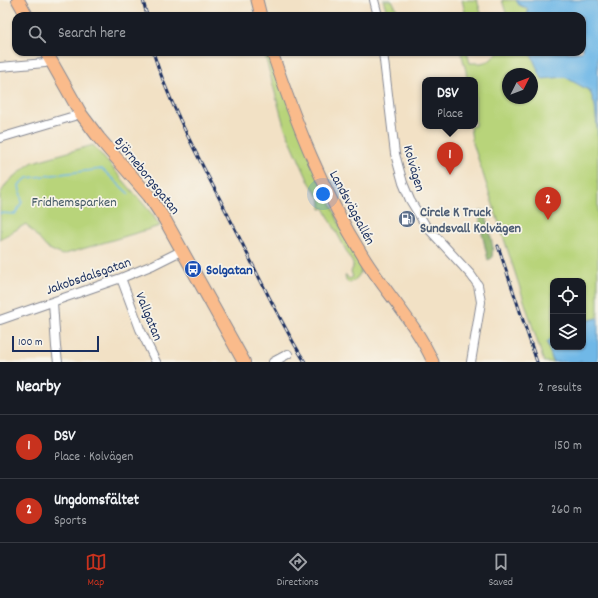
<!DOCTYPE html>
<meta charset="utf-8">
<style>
body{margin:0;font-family:Dekko,sans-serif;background:#242831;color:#f1f3f6}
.controls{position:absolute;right:12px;bottom:12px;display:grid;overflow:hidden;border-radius:8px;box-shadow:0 1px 3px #0004}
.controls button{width:36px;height:36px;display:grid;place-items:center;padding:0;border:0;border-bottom:1px solid #363941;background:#171b24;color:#f1f3f6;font:20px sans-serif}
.compass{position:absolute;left:502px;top:68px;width:36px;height:36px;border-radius:50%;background:#171b24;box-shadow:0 1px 3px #0004;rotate:48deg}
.scale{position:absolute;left:12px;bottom:10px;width:87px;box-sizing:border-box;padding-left:4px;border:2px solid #1b2f5e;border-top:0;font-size:11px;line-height:14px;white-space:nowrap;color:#1b2f5e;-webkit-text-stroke:3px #f7f3e8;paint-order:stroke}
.you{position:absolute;left:323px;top:194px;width:14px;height:14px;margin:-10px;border:3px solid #fff;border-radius:50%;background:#1a73e8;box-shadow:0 0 0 6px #1a73e833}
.badge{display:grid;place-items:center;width:26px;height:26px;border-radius:50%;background:#c8321e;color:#fff;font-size:13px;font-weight:700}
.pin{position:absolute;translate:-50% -33px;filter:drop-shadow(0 1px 2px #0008)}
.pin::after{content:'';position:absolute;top:21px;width:14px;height:12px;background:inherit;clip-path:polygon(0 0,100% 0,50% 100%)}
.popup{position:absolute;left:422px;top:77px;width:56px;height:52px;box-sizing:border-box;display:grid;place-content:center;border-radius:8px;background:#171b24;filter:drop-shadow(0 1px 3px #0005);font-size:13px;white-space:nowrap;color:#9ea1a6}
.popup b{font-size:15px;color:#f1f3f6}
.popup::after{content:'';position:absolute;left:50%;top:100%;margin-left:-8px;border:8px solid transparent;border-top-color:#171b24}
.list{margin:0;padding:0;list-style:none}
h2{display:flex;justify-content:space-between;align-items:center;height:52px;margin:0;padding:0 16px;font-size:17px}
h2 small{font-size:13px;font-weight:400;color:#9ea1a6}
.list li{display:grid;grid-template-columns:26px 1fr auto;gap:12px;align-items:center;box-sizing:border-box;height:64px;padding:0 16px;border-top:1px solid #363941}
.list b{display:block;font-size:15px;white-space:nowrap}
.list p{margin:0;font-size:13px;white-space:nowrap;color:#9ea1a6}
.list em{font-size:13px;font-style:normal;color:#9ea1a6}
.icon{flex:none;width:22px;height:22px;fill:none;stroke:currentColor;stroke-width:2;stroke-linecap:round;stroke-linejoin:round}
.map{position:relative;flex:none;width:598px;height:362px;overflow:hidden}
.search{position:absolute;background:#171b24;box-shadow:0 1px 3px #0004;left:12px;right:12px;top:12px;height:44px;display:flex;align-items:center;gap:10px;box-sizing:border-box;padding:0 14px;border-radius:12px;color:#9ea1a6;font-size:15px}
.sheet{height:180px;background:#171b24}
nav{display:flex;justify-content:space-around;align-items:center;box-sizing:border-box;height:56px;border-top:1px solid #363941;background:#171b24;font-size:11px;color:#9ea1a6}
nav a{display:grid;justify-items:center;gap:2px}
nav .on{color:#c8321e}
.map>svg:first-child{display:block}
</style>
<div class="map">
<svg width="598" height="362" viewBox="0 0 598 362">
<rect width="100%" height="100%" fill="#f7f3e8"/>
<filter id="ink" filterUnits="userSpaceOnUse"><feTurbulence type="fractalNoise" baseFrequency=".025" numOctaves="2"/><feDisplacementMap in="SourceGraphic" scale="8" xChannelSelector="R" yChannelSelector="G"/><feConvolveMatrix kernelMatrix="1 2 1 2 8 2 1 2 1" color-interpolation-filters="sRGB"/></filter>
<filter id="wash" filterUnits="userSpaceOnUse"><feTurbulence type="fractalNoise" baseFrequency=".012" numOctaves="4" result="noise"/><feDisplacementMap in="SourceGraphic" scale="16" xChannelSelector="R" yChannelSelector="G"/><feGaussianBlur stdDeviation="0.9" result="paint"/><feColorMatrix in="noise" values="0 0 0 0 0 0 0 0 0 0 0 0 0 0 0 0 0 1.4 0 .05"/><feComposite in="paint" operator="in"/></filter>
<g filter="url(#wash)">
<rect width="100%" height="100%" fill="#f2e1c5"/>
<path fill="#b8d47a" stroke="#6a826c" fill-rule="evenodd" d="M383,0H392L397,10L388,14Z
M462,0H477L482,16H466Z
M502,0H516L519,5L527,8L528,12L527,16H507Z
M264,52H269L339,223L361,265C362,274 357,279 350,283L347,282L345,277L346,275L349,279L353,277L351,272L353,267V264L324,208L321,209V200L308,180L284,126Z
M461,52H467L470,63H481L489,61L499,52H530L542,78L565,77L590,91L595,105L598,136V318L583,322V281H553V337L547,343L553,362H544L472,140L470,126H475V80H467L466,71ZM508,74H532V98H508Z
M93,145L152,214L160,226L62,255L47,248L26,224L0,239V194L7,183L27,166L33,162Z"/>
<path fill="#92b66a" stroke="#567264" d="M483,210L486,214L493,247L492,258L488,260L480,224V211Z"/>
<path fill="#6fb8e7" stroke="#4574a2" d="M516,0H598V136L595,105L590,91L565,77L542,79L530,52H582V16H527L528,12L527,8L519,5Z
M598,318V362H553L547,342L553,337V347H583V322Z"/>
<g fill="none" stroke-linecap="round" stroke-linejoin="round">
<path stroke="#6fb8e7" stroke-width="1.5" d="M0,213L15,214L22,202L19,185L27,178L102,169L129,194"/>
</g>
</g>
<g filter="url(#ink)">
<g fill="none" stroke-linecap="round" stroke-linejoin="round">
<defs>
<path id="minor" d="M374,0L378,16
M383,52L395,154L403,183L410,200L426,226L471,275L478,285L481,302L471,362
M0,67L45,63L51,60
M0,138L81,114
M121,278L140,329L156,362
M53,302L56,347L58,362
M0,320L121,278L153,265L183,250
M273,362L288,354"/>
<path id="major" d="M257,0L261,16
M272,52C296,123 323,192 363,256C385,292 416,323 433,362"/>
<path id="highway" d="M18,0L27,16
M46,52L81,114L99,138L149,196L165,220L244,362"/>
</defs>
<use href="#minor" stroke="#868892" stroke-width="10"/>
<use href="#major" stroke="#868892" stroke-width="13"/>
<use href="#highway" stroke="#868892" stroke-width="14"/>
<use href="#minor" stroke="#fff" stroke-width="8"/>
<use href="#major" stroke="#fabb8b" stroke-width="11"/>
<use href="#highway" stroke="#fabb8b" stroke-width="12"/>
<defs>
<path id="rail" d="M143,0L147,16
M153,52C172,112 205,169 233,225C256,271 278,318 305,362
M498,246L537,362"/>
</defs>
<use href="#rail" stroke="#1b2f5e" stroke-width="3"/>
<use href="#rail" stroke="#f7f3e8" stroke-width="1.5" stroke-dasharray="4.5" stroke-linecap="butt"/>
</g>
</g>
<defs>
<symbol id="fuel-disc" viewBox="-11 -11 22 22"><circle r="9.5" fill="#5c6f8a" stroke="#f7f3e8"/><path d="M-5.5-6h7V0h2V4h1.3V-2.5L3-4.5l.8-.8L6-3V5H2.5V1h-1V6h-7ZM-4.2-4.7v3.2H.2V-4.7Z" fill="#fff"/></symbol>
<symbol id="bus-disc" viewBox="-11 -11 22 22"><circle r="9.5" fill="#1a4fb4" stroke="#f7f3e8"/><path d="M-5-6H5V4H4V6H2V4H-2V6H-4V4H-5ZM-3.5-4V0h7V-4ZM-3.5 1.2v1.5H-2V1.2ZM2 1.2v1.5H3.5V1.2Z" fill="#fff"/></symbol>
</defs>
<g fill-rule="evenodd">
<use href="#fuel-disc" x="397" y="209" width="20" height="20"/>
<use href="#bus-disc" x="183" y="259" width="20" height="20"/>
</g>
<g text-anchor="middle" stroke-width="3.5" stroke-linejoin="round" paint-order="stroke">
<g font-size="14" fill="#1b2f5e" stroke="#f7f3e8">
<text transform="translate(415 168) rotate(74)" y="5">Kolvägen</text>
<text transform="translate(148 175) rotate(51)" y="5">Björneborgsgatan</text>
<text transform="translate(353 207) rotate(62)" y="5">Landsvägsallén</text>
<text transform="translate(88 275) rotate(-19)" y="5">Jakobsdalsgatan</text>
<text transform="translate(150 316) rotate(68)" y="5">Vallgatan</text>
</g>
<g font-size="14" fill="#425865" stroke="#f7f3e8">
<text x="74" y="206">Fridhemsparken</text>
</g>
<g font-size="14" font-weight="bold" fill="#4e5e75" stroke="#f7f3e8" text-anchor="start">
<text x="420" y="216">Circle K Truck<tspan x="420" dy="16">Sundsvall Kolvägen</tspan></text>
</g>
<g font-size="14" font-weight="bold" fill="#164399" stroke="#f7f3e8" text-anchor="start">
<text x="206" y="274">Solgatan</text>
</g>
</g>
</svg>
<div class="controls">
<button><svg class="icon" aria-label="locate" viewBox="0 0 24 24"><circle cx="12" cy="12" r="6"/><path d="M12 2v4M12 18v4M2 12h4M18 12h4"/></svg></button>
<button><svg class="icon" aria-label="layers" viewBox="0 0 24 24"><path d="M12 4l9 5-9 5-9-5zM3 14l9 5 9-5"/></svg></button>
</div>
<svg class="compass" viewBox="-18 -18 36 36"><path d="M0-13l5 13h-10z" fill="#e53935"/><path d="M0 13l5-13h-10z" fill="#9ea1a6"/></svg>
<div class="scale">100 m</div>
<div class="you"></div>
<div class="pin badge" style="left:450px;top:175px">1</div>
<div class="popup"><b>DSV</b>Place</div>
<div class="pin badge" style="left:548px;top:220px">2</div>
<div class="search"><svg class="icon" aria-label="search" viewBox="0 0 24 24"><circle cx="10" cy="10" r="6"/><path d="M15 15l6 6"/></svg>Search here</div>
</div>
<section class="sheet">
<h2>Nearby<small>2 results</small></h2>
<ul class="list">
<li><span class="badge">1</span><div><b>DSV</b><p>Place · Kolvägen</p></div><em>150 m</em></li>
<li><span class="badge">2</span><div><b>Ungdomsfältet</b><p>Sports</p></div><em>260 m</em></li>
</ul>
</section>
<nav>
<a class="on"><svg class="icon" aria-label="map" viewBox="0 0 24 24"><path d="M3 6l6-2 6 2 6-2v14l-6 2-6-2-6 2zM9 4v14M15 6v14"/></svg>Map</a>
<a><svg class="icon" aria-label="directions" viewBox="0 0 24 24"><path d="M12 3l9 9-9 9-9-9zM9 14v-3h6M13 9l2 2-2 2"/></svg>Directions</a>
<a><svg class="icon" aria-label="saved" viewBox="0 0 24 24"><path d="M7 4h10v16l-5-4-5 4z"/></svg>Saved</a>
</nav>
